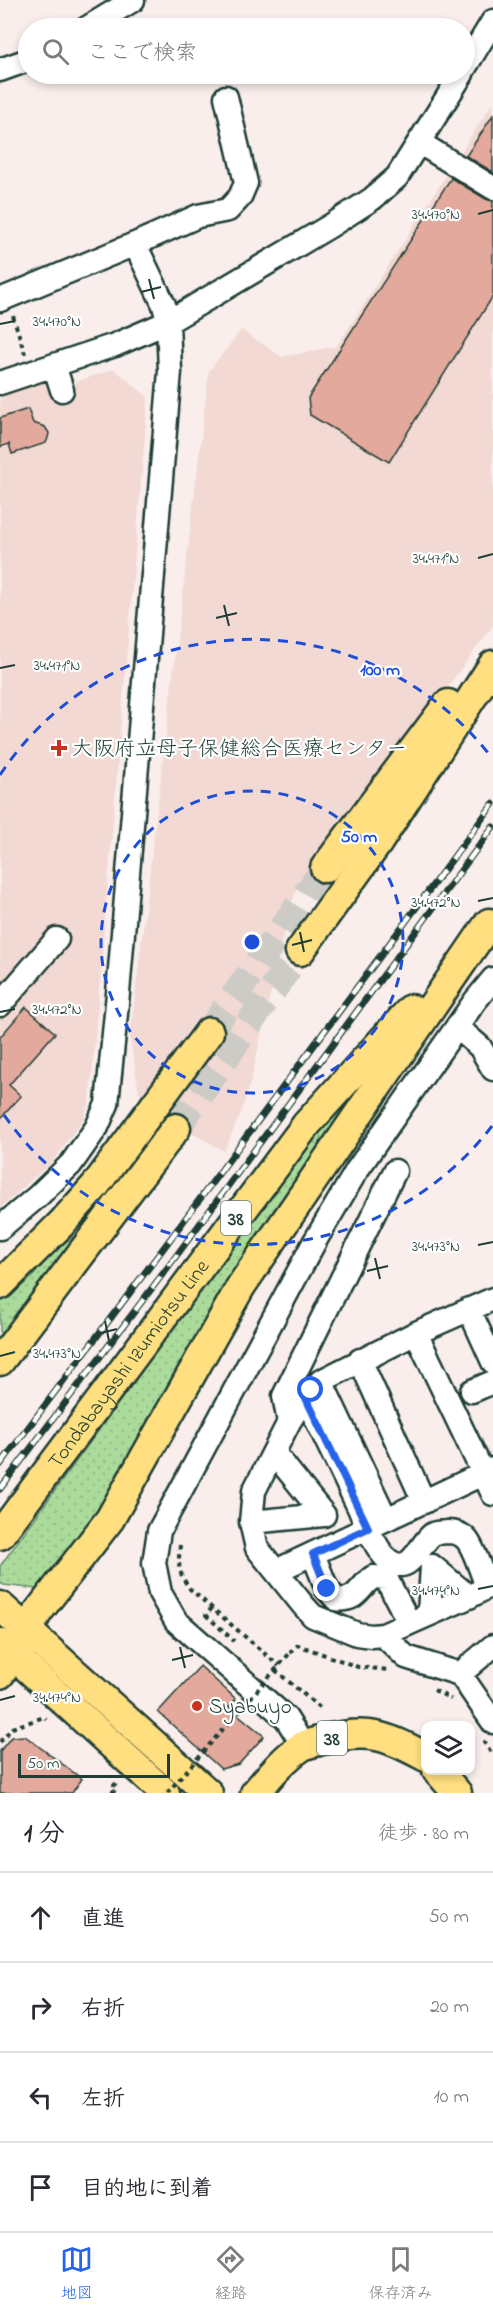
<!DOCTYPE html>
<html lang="ja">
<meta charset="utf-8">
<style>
body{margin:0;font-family:"Indie Flower","Klee One",sans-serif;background:#f7f7f7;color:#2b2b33}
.controls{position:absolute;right:18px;bottom:18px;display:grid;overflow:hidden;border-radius:12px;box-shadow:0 3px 9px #0003}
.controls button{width:54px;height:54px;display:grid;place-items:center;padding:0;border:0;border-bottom:2px solid #e1e1e2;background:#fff;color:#2b2b33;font:30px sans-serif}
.scale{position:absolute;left:18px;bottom:15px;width:152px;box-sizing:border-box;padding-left:6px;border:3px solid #1f3d34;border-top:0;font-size:16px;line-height:21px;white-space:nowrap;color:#1f3d34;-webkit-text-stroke:4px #fff;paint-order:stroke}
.stop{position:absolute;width:18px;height:18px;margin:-14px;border:4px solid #2563eb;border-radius:50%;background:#fff}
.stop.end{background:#2563eb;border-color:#fff;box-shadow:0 2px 6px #0008}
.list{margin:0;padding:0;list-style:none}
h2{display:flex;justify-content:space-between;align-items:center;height:78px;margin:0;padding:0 24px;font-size:26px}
h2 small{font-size:20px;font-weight:400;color:#7c7c81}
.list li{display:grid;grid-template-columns:39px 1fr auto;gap:18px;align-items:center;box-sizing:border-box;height:90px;padding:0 24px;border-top:2px solid #e1e1e2}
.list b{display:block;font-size:22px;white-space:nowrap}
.list em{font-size:20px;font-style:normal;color:#7c7c81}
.icon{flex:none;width:33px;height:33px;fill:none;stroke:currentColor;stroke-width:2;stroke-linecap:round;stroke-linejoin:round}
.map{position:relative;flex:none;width:493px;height:1793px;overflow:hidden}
.search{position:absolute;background:#fff;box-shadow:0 3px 9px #0003;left:18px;right:18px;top:18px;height:66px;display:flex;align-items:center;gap:15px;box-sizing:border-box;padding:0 21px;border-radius:33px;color:#7c7c81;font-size:22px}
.sheet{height:438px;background:#fff}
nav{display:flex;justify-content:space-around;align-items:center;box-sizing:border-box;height:84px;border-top:2px solid #e1e1e2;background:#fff;font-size:16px;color:#7c7c81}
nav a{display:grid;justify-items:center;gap:3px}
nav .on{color:#2563eb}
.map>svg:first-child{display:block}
</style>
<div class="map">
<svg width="493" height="1793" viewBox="0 0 493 1793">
<defs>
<pattern id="grass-dots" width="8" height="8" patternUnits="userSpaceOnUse" patternTransform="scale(1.5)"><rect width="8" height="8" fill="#abdb9b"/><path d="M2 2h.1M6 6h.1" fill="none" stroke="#93bd86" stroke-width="1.8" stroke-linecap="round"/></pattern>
</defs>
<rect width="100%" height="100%" fill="#f9eeeb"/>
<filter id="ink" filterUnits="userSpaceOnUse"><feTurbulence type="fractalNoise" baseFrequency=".0167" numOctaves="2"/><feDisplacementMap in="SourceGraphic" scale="12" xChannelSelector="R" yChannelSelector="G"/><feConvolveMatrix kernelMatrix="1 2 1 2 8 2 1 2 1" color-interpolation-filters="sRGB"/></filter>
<g filter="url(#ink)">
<path fill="#f2d9d3" d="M493,102V626L298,886L289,910L251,1080L241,1113L224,1151L166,1118L220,1041L195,1022L140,1099L130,1038L209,371L241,330L282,357L337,346Z
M114,369L148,397L90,1100L85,1116L54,1160L0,1208V396L69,374L72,383Z"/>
<path fill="url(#grass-dots)" stroke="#658c68" stroke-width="1.5" d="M345,1096L362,1100L302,1171L223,1294L97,1524L44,1590L4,1585L0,1583V1566L293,1163Z
M80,1232L87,1234L0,1347V1303L31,1278L56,1249Z"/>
<path fill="#e2a99c" stroke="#1f3d34" stroke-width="1.5" d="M493,115V172L466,156Z
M451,178L486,199L493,201V296L389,462L310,415L308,398Z
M28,409L33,423L45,427L49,433L48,438L46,443L12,454L9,444L0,447V418Z
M26,1007L55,1033L9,1085L21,1096L0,1119V1037Z
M200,1666L236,1699L229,1707L264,1736L239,1764L221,1769L158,1712Z
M25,1736L82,1779L72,1793H0V1751L11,1737Z"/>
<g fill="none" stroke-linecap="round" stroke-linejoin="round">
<path stroke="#cdcbc6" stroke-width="28" stroke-dasharray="28 14" stroke-linecap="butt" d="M209,1032L325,868
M176,1128L300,951"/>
<defs>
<path id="minor" d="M87,28L133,0
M464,69L493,21
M0,70L28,60
M420,143L493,188
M135,244L198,216L228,210L240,197L246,183L226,97
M0,300L135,244L164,305L168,322L170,371L118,993L107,1104L97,1127L71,1164L38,1196L0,1228
M54,365L62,390
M0,383L115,345L168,322L330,226L372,199L397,177L462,74
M0,1005L57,939
M458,1028L480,1047L493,1069
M493,1299L416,1333L321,1381L305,1396L289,1422L254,1491L251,1522L257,1548L303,1605L313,1616L357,1634L371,1636L383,1635L469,1597L493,1584
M469,1309L493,1362
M416,1333L493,1494
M360,1360L424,1502
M321,1381L386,1519
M472,1391L493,1382
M305,1396C323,1434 341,1471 359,1508C365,1522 376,1550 388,1560C411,1578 420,1542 433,1534C437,1532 442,1533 447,1532C454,1532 462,1534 467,1540C475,1550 482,1574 487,1587
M289,1422L284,1396L395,1171
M274,1453L324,1515
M251,1522L324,1515
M313,1554L327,1589L336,1599C357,1602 358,1588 373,1577L386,1578L409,1623
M432,1566L469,1597
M276,1571L493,1469
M429,1614L432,1566
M383,1635L406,1657L460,1674L493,1722
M460,1674L493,1646
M303,1745L286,1718L176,1621L160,1593L154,1563L159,1531L315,1241L357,1170L475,1001L493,979"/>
<g id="major">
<path d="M325,868L448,704"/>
<path d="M300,951L379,841L493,665"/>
<path d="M0,1285L62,1223L95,1186L209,1032"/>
<path d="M0,1361L176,1128"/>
<path id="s1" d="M0,1535L306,1125L411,1009"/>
<path d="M0,1606L208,1793"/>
<path d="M0,1643L165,1793"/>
<path d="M0,1674L14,1655L38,1612L110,1519L241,1286L489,923"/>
<path d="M437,1770L457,1793"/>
<path d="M255,1793C269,1777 283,1759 301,1747C307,1743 316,1742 323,1740C369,1728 386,1736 426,1757"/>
</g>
</defs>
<use href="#minor" stroke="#1f3d34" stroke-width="27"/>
<use href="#major" stroke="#1f3d34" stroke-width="33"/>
<path stroke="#1f3d34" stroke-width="4" stroke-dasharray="4.5 4.5" stroke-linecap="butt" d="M13,316L25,354
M180,1545C178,1565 178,1573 190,1589L279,1666
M212,1608L206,1615L234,1641
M290,1653L298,1645L358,1667L389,1670
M275,1670L320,1708
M434,1690L451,1699
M483,1741L493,1755
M0,1742L12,1728L44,1717L46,1719
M115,1793L111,1789L117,1782"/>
<use href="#minor" stroke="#fff" stroke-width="22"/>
<use href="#major" stroke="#ffdf80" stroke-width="28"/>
<defs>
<path id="rail" d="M0,1465L168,1242L493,804
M0,1489L168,1267L493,827"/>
</defs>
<use href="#rail" stroke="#1f3d34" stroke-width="7"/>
<use href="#rail" stroke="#fff" stroke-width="4.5" stroke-dasharray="14" stroke-linecap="butt"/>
<path stroke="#1f3d34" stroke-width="4" stroke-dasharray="4.5 4.5" stroke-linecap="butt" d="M167,1793L290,1653"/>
</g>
</g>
<g fill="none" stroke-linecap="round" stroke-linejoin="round" filter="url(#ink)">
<path stroke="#2563eb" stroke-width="8" d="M311,1390L305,1396L368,1528L313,1554L327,1589"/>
</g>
<path fill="none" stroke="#1f3d34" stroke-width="2" d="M478,214L493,210M149,279L154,299M141,292L161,287M0,324L15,321M478,558L493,554M224,605L229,626M216,618L237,613M0,668L15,665M478,901L493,898M300,932L304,952M292,945L312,940M0,1012L15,1009M478,1245L493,1242M375,1258L380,1279M367,1271L388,1266M105,1321L109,1341M97,1334L117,1329M0,1356L15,1352M478,1589L493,1586M180,1647L185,1668M172,1660L193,1655M0,1700L15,1696"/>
<g fill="none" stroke="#1d4ed8" stroke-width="3" stroke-dasharray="10 8">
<circle cx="252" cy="942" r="151"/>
<path d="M492 1126A302 302 0 0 1 0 1109M0 775A302 302 0 0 1 492 758"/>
</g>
<g fill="#c8321e" stroke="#fff" stroke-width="2">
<path d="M56 739h6v6h6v6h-6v6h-6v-6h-6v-6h6z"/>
<circle cx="197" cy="1706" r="6"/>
</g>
<g text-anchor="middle" stroke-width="4.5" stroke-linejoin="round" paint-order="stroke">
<g fill="#fff" stroke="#627771" stroke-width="1.5">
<rect x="221" y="1201" width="30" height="34" rx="4.5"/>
<rect x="317" y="1721" width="30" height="34" rx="4.5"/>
</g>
<g font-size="20" font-weight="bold" fill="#1f3d34">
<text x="236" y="1225">38</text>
<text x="332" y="1745">38</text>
</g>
<g font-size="21" fill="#1f3d34" stroke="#fff" text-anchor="start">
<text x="72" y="755">大阪府立母子保健総合医療センター</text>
<text x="209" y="1713">Syabuyo</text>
</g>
<g font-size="21" fill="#1f3d34" stroke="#fff">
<text dy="7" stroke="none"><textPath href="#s1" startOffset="214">Tondabayashi Izumiotsu Line</textPath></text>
</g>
</g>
<g font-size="15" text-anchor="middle" fill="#1f3d34" stroke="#fff" stroke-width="4.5" stroke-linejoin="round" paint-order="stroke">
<text x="436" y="219">34.470°N</text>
<text x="57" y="326">34.470°N</text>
<text x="436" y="563">34.471°N</text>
<text x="57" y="670">34.471°N</text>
<text x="436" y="907">34.472°N</text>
<text x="57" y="1014">34.472°N</text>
<text x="436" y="1251">34.473°N</text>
<text x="57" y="1358">34.473°N</text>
<text x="436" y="1595">34.474°N</text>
<text x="57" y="1702">34.474°N</text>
</g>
<circle cx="252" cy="942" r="9" fill="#1d4ed8" stroke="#fff" stroke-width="3"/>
<g font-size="18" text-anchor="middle" font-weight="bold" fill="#1d4ed8" stroke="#fff" stroke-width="4.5" stroke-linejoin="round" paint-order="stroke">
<text x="380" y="675">100 m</text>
<text x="359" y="842">50 m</text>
</g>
</svg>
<div class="controls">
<button><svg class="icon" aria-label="layers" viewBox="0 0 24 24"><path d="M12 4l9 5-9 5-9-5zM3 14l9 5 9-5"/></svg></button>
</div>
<div class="scale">50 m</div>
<div class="stop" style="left:311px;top:1390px"></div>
<div class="stop end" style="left:327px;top:1589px"></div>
<div class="search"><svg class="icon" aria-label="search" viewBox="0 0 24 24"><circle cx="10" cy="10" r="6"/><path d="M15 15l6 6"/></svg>ここで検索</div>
</div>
<section class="sheet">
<h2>1 分<small>徒歩 · 80 m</small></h2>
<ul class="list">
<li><svg class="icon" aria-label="ahead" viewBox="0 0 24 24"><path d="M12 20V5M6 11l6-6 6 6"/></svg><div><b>直進</b></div><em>50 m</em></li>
<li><svg class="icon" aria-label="right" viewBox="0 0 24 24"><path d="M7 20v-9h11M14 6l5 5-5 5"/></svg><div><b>右折</b></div><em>20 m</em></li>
<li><svg class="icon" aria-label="left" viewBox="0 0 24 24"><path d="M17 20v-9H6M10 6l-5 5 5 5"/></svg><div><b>左折</b></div><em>10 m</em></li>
<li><svg class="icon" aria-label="arrive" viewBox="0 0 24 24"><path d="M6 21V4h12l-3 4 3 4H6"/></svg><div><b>目的地に到着</b></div></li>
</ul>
</section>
<nav>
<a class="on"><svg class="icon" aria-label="map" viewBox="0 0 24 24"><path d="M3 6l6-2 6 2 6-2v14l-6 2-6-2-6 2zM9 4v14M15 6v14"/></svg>地図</a>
<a><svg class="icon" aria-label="directions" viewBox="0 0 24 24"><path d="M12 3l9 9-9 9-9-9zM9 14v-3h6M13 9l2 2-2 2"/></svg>経路</a>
<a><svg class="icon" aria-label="saved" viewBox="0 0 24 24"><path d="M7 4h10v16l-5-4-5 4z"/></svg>保存済み</a>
</nav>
